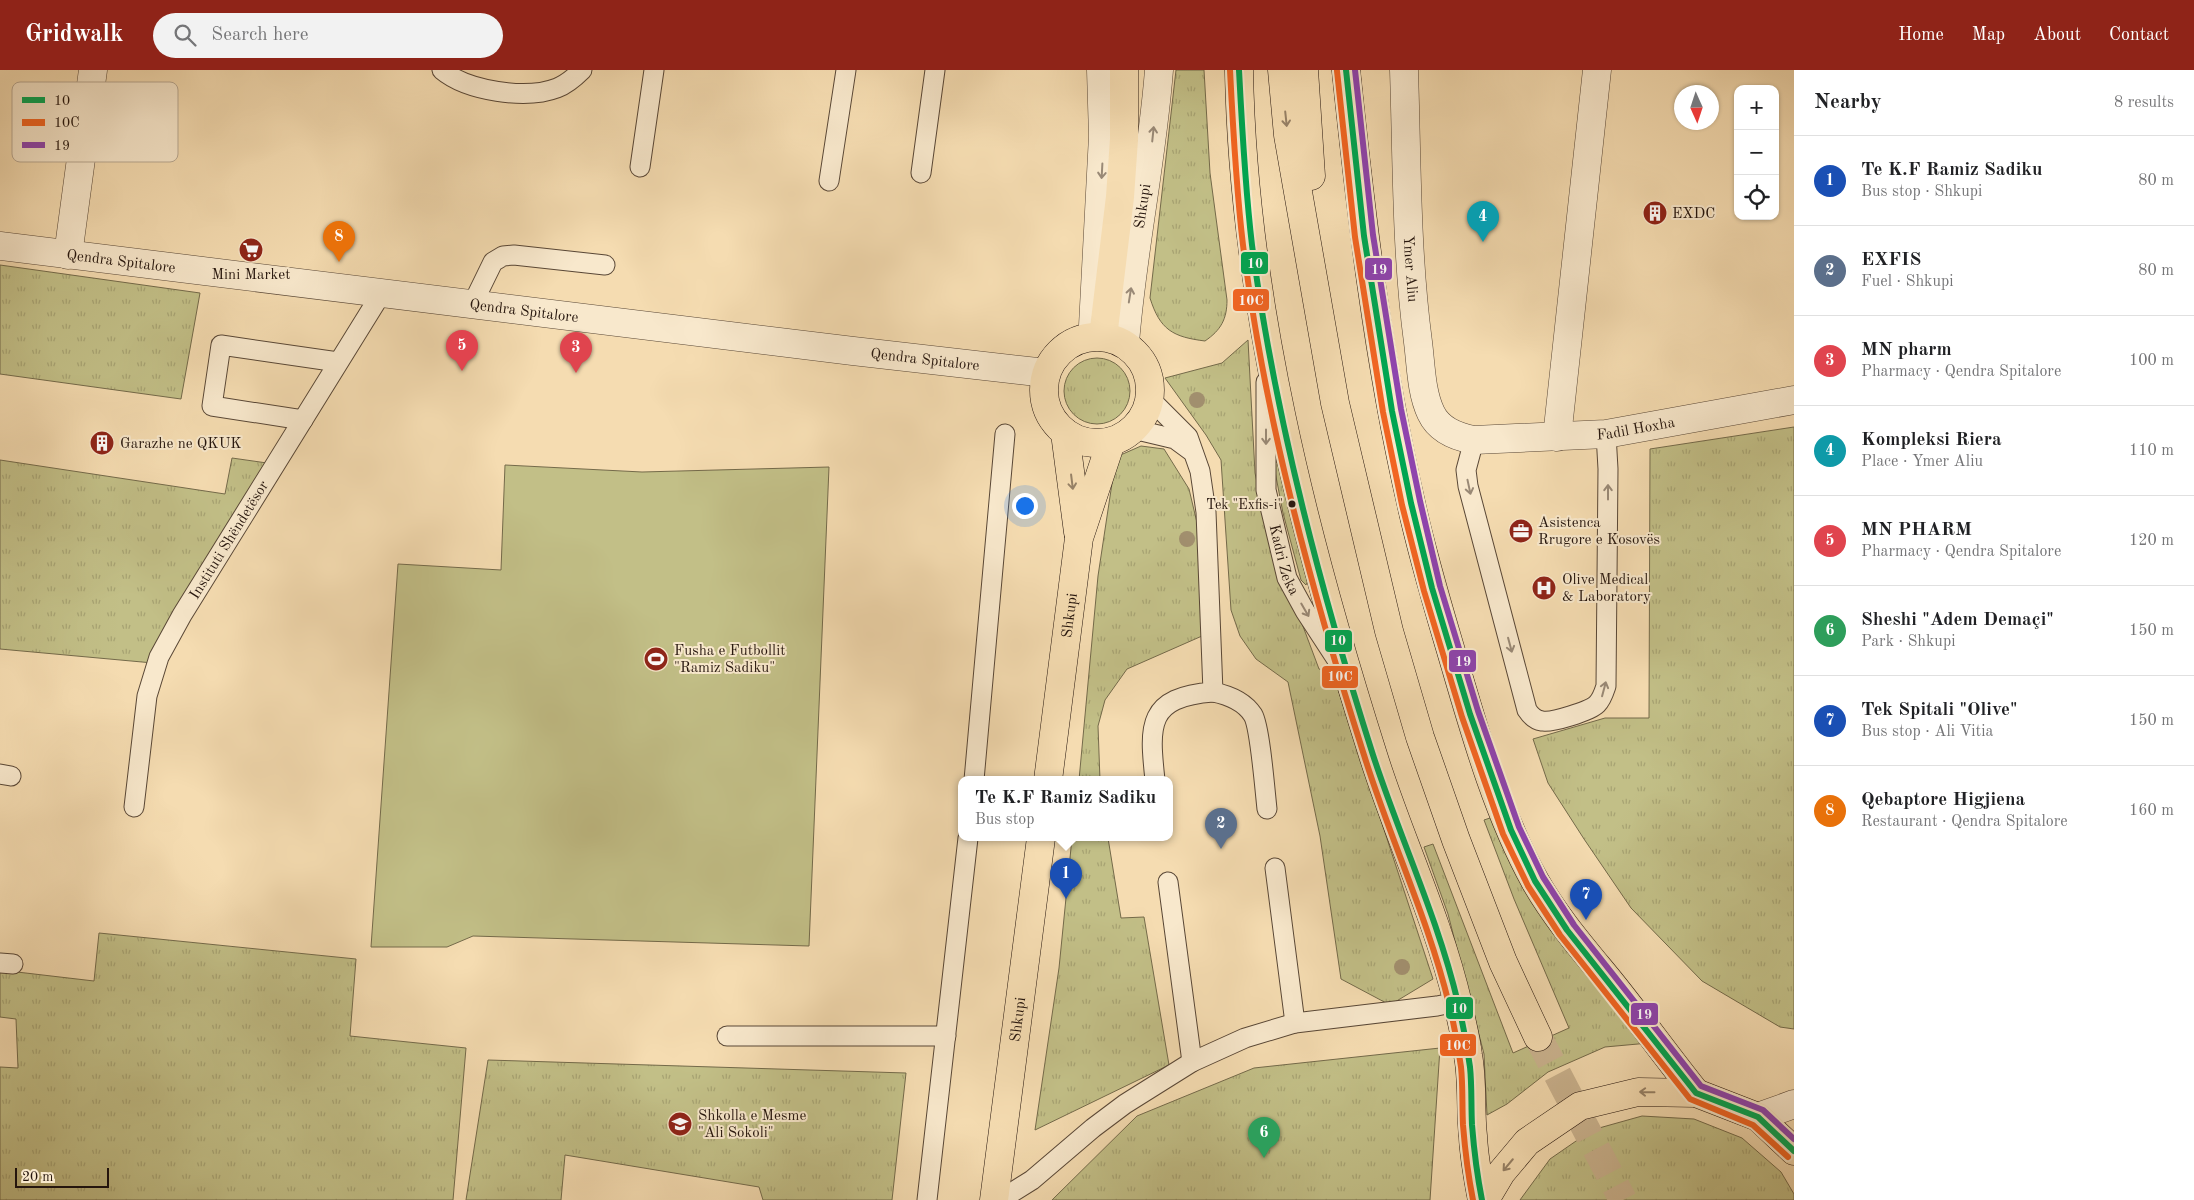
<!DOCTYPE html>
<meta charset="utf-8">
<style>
body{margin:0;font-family:"Old Standard TT",serif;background:#f2f2f2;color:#202124}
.controls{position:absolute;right:15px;top:15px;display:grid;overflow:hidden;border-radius:10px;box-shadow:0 1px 4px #0004}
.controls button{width:45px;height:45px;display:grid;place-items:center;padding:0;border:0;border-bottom:1px solid #e0e0e0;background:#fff;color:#202124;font:25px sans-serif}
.compass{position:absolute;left:1674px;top:15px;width:45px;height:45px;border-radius:50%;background:#fff;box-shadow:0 1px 4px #0004;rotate:177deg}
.scale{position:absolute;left:15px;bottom:12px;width:94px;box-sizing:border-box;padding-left:5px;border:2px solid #25150d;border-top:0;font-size:14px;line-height:18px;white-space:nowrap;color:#25150d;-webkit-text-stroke:4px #f8e8cc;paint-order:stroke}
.you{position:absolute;left:1024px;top:435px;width:18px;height:18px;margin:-12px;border:4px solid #fff;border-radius:50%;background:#1a73e8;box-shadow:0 0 0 8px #1a73e833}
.badge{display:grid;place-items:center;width:32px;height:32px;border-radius:50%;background:#8f2418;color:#fff;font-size:16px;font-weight:700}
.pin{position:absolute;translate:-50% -41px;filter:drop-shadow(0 1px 2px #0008)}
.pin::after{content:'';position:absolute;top:26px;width:18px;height:15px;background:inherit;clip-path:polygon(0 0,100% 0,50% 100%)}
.popup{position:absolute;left:958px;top:706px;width:215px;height:65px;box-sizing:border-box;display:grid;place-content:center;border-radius:10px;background:#fff;filter:drop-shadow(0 1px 4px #0005);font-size:16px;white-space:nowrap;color:#757577}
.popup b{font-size:19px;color:#202124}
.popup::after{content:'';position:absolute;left:50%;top:100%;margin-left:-10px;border:10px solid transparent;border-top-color:#fff}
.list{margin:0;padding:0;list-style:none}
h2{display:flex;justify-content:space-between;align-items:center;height:65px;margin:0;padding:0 20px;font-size:21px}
h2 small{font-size:16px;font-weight:400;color:#757577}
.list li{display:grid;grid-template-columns:32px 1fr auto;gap:15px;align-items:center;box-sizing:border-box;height:90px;padding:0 20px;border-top:1px solid #e0e0e0}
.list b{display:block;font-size:19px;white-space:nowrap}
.list p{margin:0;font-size:16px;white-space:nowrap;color:#757577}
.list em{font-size:16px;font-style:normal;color:#757577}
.icon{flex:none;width:28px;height:28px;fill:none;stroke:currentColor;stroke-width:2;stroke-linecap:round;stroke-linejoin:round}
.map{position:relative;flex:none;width:1794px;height:1130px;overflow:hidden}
header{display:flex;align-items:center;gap:30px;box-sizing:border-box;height:70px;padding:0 25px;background:#8f2418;color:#fff}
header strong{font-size:24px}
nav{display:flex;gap:28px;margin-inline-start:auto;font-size:18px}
.search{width:350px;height:45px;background:#f2f2f2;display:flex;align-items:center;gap:12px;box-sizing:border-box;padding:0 18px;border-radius:28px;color:#757577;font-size:19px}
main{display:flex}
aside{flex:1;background:#fff}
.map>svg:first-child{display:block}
</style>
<header>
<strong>Gridwalk</strong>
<div class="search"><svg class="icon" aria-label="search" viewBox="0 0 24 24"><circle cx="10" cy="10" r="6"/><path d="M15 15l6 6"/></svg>Search here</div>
<nav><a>Home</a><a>Map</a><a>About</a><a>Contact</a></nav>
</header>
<main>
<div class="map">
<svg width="1794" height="1130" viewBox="0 0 1794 1130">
<defs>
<pattern id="grass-tufts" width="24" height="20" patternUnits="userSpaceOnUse" patternTransform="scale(1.25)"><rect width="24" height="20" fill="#c2bf87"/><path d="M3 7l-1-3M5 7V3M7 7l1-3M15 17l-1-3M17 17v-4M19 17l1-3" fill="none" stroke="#a7a373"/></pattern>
</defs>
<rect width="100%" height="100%" fill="#f5dcb1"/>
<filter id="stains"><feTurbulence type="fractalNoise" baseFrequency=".004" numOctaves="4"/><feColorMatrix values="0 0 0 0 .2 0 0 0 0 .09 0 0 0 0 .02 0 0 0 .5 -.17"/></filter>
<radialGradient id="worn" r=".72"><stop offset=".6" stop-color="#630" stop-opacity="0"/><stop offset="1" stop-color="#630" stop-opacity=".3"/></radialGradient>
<path fill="url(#grass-tufts)" stroke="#746a4a" d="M1176,0H1204L1210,103L1227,230C1227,249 1221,260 1205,271C1173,267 1160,260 1150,228Z
M0,195L200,223L181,329L0,304Z
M1248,270L1255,403L1272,485L1298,543L1319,599L1333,604L1433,909L1390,935L1341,909L1320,766L1288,612L1256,589L1240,566L1231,540L1221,390L1206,365L1165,308L1222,293Z
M1064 321a33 33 0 1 1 66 0a33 33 0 1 1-66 0Z
M1794,357V959L1780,957L1702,911L1631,838L1584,769L1548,713L1533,669L1605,648H1649L1650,379Z
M1141,376L1164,379L1189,419L1203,478L1202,566L1127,599L1105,630L1098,656L1100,710H1079L1098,506L1116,387Z
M232,388L267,393L153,593L0,579V390L225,424Z
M1273,391L1279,393L1309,508L1306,515L1301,510L1283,443Z
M1493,747L1649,973L1605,977L1548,1002L1507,1034L1487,1045L1484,984L1448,844L1424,777L1433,774L1513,983L1569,958L1514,829L1484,750Z
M1072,768H1108L1121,848L1144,847L1169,995L1035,1060L1059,898Z
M99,863L356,889L350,966L466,978L453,1130H0V997L18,998L16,949L0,947V900L94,911Z
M1440,978L1430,1130H1052L1137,1046L1254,998Z
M488,990L906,1003L892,1130H763L759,1117L565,1085L561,1130H466Z
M1642,1046L1694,1049L1742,1068L1781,1102L1794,1124V1130H1520L1550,1089L1592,1060Z"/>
<path fill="#c2bf87" stroke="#746a4a" d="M505,395L642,402L829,397L809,876L473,866L447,877H371L398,494L501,500Z"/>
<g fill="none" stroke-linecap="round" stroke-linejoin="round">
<path stroke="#cbb490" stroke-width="28" stroke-dasharray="28 14" stroke-linecap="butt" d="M1538,967L1623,1130"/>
<defs>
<g id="lane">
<path d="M442,0C467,21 526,30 557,18C567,14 574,8 582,0"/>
<path d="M640,97L654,0"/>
<path d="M921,103L935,0"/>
<path d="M829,111L846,0"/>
<path d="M472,235L493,192L503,186L514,185L605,195"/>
<path id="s1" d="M1266,312V420L1287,508L1305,541L1337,590"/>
<path d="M1150,329L1188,367L1200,401L1206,442L1213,622C1147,627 1149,655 1155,710"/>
<path d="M303,350L212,336L221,275L338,292"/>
<path d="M1133,359L1175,369L1190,380"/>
<path d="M1474,370L1466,400L1468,416L1527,640C1531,646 1535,650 1542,651C1552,653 1590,641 1597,634C1602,629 1604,622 1606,616L1608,399L1606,364"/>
<path d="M1213,622C1228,625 1244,631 1253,645C1260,657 1265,721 1267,739"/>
<path d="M0,704L11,706"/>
<path d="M974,710L1005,364"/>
<path id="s2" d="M134,737L147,626L159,587L182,545L381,224"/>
<path d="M1275,798L1295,953"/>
<path d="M1168,812L1192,992"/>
<path d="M0,893L13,894"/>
<path d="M727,966H946"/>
<path d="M927,1130L968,768"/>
<path d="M1000,1130L1032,1110L1093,1058L1125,1034L1192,992L1245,968L1295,953L1437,936L1457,932"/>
</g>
<g id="street">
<path id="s3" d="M1404,0C1407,91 1406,182 1418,272C1421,295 1421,322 1431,343C1439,360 1457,367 1474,370L1606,364L1794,330"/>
<path id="s4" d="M0,176L853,281L1046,303"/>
<path d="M68,185L93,0"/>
<path d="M1093,256L1103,66L1101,0"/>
<path id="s5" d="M1125,273C1132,182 1152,92 1159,0"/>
<path d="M1557,367L1597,0"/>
<path d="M1758,1047L1794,1034"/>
</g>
<g id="primary">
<circle cx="1097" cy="320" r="53"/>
<path d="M1103,267L1120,127L1124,69V0"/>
<path d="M1065,363L1078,462"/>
<path id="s6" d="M1048,710L1079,468L1111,372"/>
<path id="s7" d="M994,1130L1041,768"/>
<path d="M1485,1130L1501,1103L1527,1072L1580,1036L1638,1022L1696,1023L1758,1047L1794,1081"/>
</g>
<path id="highway" d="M1239,0C1243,230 1304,467 1373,685C1399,768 1438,848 1458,934C1461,950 1466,968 1468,985C1473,1012 1470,1040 1473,1066C1474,1088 1478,1109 1482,1130
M1282,0L1288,65L1335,333L1389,561L1420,667L1456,770L1503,892L1538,967
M1304,0L1311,106
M1346,0C1361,145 1378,290 1411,433C1423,489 1440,543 1456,598C1477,670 1499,746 1535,811C1556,848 1584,880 1611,913C1640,949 1667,987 1696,1023"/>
</defs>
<use href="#lane" stroke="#594736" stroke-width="21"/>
<use href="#street" stroke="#594736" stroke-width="29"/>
<use href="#primary" stroke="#25150d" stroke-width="29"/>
<use href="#highway" stroke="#25150d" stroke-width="29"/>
<use href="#lane" stroke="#f8e8cc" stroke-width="19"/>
<use href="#street" stroke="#f8e8cc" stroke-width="28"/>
<use href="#primary" stroke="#f5dcb1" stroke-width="28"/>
<use href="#highway" stroke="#f5dcb1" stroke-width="28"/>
<defs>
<path id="bus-1" d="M1239,0C1242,58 1245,117 1252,175C1275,348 1320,519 1373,685C1400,768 1438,848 1458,933C1463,954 1467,975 1470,997C1472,1016 1471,1035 1472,1055C1474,1080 1477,1105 1482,1130
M1346,0L1364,166L1392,341L1411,433L1432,518L1470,644L1511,760L1535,811L1567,860L1696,1023L1758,1047L1794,1081"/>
<path id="bus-2" d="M1230,0C1233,59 1236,117 1243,175C1265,349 1311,519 1364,685C1390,769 1428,848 1449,934C1454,954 1458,975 1461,997C1463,1016 1462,1035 1463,1055C1465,1080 1468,1105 1473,1130
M1337,1L1355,167L1383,342L1402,435L1424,521L1462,647L1503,764L1528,816L1560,865L1690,1029L1753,1055L1788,1087"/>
<path id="bus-3" d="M1355,0L1373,165L1401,339L1420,431L1440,516L1478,641L1519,757L1543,807L1574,855L1701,1016L1763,1040L1794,1069"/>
</defs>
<use href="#bus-1" stroke="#f8e8cc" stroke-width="10"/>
<use href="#bus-2" stroke="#f8e8cc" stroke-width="10"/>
<use href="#bus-3" stroke="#f8e8cc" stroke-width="10"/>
<use href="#bus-1" stroke="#00a651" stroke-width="6"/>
<use href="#bus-2" stroke="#f26522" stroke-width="6"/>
<use href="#bus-3" stroke="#8e44ad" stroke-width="6"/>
</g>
<g fill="#a18f6e">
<circle cx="1197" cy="330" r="8"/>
<circle cx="1187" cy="469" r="8"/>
<circle cx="1402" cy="897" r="8"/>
</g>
<defs><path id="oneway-shaft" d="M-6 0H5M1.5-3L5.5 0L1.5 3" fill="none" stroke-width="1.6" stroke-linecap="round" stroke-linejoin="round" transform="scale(1.25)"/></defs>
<g stroke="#978267">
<use href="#oneway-shaft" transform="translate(1286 49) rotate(84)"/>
<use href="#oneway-shaft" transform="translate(1072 412) rotate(83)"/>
<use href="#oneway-shaft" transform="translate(1647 1022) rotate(-179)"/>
<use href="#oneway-shaft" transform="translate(1508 1095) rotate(130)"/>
</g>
<g stroke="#998976">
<use href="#oneway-shaft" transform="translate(1153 64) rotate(-84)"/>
<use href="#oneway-shaft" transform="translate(1102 101) rotate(93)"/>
<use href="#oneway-shaft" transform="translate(1130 225) rotate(-81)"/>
<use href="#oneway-shaft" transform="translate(1266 367) rotate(90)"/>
<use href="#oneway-shaft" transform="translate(1469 417) rotate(78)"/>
<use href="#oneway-shaft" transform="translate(1608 422) rotate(-90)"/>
<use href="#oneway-shaft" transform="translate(1305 540) rotate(60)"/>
<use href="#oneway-shaft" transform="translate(1510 575) rotate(75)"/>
<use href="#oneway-shaft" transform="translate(1604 619) rotate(-75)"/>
</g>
<defs>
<symbol id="building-disc" viewBox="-11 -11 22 22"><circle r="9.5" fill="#8f2418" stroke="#f8e8cc"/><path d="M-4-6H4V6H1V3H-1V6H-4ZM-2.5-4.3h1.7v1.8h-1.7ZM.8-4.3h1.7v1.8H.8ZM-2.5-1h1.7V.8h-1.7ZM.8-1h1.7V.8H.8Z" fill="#fff"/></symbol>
<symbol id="supermarket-disc" viewBox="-11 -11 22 22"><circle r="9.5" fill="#8f2418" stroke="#f8e8cc"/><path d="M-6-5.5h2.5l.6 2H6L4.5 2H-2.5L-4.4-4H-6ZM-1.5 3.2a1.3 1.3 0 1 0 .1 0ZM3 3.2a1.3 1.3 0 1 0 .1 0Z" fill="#fff"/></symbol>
<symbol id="office-disc" viewBox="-11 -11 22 22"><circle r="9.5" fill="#8f2418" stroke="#f8e8cc"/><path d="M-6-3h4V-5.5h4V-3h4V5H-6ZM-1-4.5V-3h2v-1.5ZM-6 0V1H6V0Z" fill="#fff"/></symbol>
<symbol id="hospital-disc" viewBox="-11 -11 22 22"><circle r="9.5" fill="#8f2418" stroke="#f8e8cc"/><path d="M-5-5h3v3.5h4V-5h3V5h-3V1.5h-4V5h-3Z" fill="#fff"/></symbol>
<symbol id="stadium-disc" viewBox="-11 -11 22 22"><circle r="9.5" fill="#8f2418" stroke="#f8e8cc"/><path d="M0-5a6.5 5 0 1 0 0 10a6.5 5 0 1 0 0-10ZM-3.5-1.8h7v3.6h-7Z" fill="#fff"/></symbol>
<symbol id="school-disc" viewBox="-11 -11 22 22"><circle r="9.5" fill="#8f2418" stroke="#f8e8cc"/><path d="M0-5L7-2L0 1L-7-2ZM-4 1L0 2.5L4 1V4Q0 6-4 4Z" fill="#fff"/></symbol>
</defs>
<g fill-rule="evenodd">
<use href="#building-disc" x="1641" y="129" width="28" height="28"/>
<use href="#supermarket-disc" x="237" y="166" width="28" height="28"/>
<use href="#building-disc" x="88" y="359" width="28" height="28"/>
<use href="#office-disc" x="1507" y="447" width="28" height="28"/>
<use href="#hospital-disc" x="1530" y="504" width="28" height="28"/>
<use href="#stadium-disc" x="642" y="575" width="28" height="28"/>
<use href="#school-disc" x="666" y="1040" width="28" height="28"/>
</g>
<circle fill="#25150d" stroke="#f8e8cc" stroke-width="2" cx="1292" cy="434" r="4.5"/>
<g text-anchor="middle" stroke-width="4" stroke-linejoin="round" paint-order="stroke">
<g font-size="14" fill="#25150d" stroke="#f8e8cc" text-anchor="end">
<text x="1283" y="439">Tek "Exfis-i"</text>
</g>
<g font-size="15" fill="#25150d" stroke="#f8e8cc">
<text dy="5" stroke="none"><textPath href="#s5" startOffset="138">Shkupi</textPath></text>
<text dy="5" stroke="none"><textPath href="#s4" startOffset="122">Qendra Spitalore</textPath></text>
<text dy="5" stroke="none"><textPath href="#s3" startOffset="199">Ymer Aliu</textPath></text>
<text dy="5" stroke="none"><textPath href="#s4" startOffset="528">Qendra Spitalore</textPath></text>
<text dy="5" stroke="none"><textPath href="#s4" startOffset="932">Qendra Spitalore</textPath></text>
<text dy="5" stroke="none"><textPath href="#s3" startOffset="560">Fadil Hoxha</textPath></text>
<text dy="5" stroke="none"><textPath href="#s2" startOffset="289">Instituti Shëndetësor</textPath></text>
<text dy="5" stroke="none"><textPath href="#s1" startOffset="180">Kadri Zeka</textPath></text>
<text dy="5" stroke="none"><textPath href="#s6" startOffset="166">Shkupi</textPath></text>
<text dy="5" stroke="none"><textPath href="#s7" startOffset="182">Shkupi</textPath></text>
</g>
<g font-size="15" fill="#25150d" stroke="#f8e8cc" text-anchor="start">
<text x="1672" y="148">EXDC</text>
<text x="251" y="209" text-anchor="middle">Mini Market</text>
<text x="120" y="378">Garazhe ne QKUK</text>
<text x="1538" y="457">Asistenca<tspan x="1538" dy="17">Rrugore e Kosovës</tspan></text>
<text x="1562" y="514">Olive Medical<tspan x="1562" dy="17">&amp; Laboratory</tspan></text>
<text x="674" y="585">Fusha e Futbollit<tspan x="674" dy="17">"Ramiz Sadiku"</tspan></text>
<text x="698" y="1050">Shkolla e Mesme<tspan x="698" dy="17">"Ali Sokoli"</tspan></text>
</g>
</g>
<rect x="12" y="12" width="166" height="80" rx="8" fill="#f8e8cc" stroke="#b9a993" stroke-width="1"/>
<rect x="22" y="27" width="23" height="6" fill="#00a651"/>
<rect x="22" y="49" width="23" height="7" fill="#f26522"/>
<rect x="22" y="72" width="23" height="6" fill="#8e44ad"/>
<g font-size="14" fill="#25150d">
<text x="54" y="35">10</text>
<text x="54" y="57">10C</text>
<text x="54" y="80">19</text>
</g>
<g stroke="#f8e8cc" stroke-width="2">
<rect x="1240" y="181" width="29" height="24" rx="5" fill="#00a651"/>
<rect x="1364" y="187" width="29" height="24" rx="5" fill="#8e44ad"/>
<rect x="1232" y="218" width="38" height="24" rx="5" fill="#f26522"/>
<rect x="1324" y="559" width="29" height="24" rx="5" fill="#00a651"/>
<rect x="1448" y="579" width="29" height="24" rx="5" fill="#8e44ad"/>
<rect x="1321" y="595" width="38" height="24" rx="5" fill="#f26522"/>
<rect x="1445" y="926" width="29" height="24" rx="5" fill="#00a651"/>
<rect x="1630" y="932" width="29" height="24" rx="5" fill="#8e44ad"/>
<rect x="1439" y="963" width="38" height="24" rx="5" fill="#f26522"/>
</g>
<g font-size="14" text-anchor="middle" font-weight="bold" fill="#fff">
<text x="1255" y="198">10</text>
<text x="1379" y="204">19</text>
<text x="1251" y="235">10C</text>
<text x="1338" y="575">10</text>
<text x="1463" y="596">19</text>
<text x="1340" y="611">10C</text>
<text x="1459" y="943">10</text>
<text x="1644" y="949">19</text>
<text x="1458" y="980">10C</text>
</g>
<rect width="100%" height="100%" filter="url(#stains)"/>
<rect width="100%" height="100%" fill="url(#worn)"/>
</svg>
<div class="controls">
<button>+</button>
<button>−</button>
<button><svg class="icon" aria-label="locate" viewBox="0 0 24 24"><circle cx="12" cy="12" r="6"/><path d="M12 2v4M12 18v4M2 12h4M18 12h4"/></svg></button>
</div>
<svg class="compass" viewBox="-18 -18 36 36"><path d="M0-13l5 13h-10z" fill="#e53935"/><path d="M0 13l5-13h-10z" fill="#757577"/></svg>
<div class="scale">20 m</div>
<div class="you"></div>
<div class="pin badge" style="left:1066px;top:829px;background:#1a4fb4">1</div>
<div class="popup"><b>Te K.F Ramiz Sadiku</b>Bus stop</div>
<div class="pin badge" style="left:1221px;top:779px;background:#5c6f8a">2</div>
<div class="pin badge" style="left:576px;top:303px;background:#e0444e">3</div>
<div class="pin badge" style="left:1483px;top:172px;background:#0f9aa8">4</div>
<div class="pin badge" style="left:462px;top:301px;background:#e0444e">5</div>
<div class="pin badge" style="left:1264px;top:1088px;background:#2e9e5b">6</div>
<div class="pin badge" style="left:1586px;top:850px;background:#1a4fb4">7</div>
<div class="pin badge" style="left:339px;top:192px;background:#e8710a">8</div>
</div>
<aside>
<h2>Nearby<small>8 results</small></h2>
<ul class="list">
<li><span class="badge" style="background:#1a4fb4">1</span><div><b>Te K.F Ramiz Sadiku</b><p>Bus stop · Shkupi</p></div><em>80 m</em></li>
<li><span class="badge" style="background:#5c6f8a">2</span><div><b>EXFIS</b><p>Fuel · Shkupi</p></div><em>80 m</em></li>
<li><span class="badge" style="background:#e0444e">3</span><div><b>MN pharm</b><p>Pharmacy · Qendra Spitalore</p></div><em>100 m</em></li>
<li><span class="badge" style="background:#0f9aa8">4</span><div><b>Kompleksi Riera</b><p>Place · Ymer Aliu</p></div><em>110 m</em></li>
<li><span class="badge" style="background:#e0444e">5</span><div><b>MN PHARM</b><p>Pharmacy · Qendra Spitalore</p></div><em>120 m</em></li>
<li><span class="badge" style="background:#2e9e5b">6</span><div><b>Sheshi &quot;Adem Demaçi&quot;</b><p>Park · Shkupi</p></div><em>150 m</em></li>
<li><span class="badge" style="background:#1a4fb4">7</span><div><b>Tek Spitali &quot;Olive&quot;</b><p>Bus stop · Ali Vitia</p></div><em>150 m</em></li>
<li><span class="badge" style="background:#e8710a">8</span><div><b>Qebaptore Higjiena</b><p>Restaurant · Qendra Spitalore</p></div><em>160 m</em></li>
</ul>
</aside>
</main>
